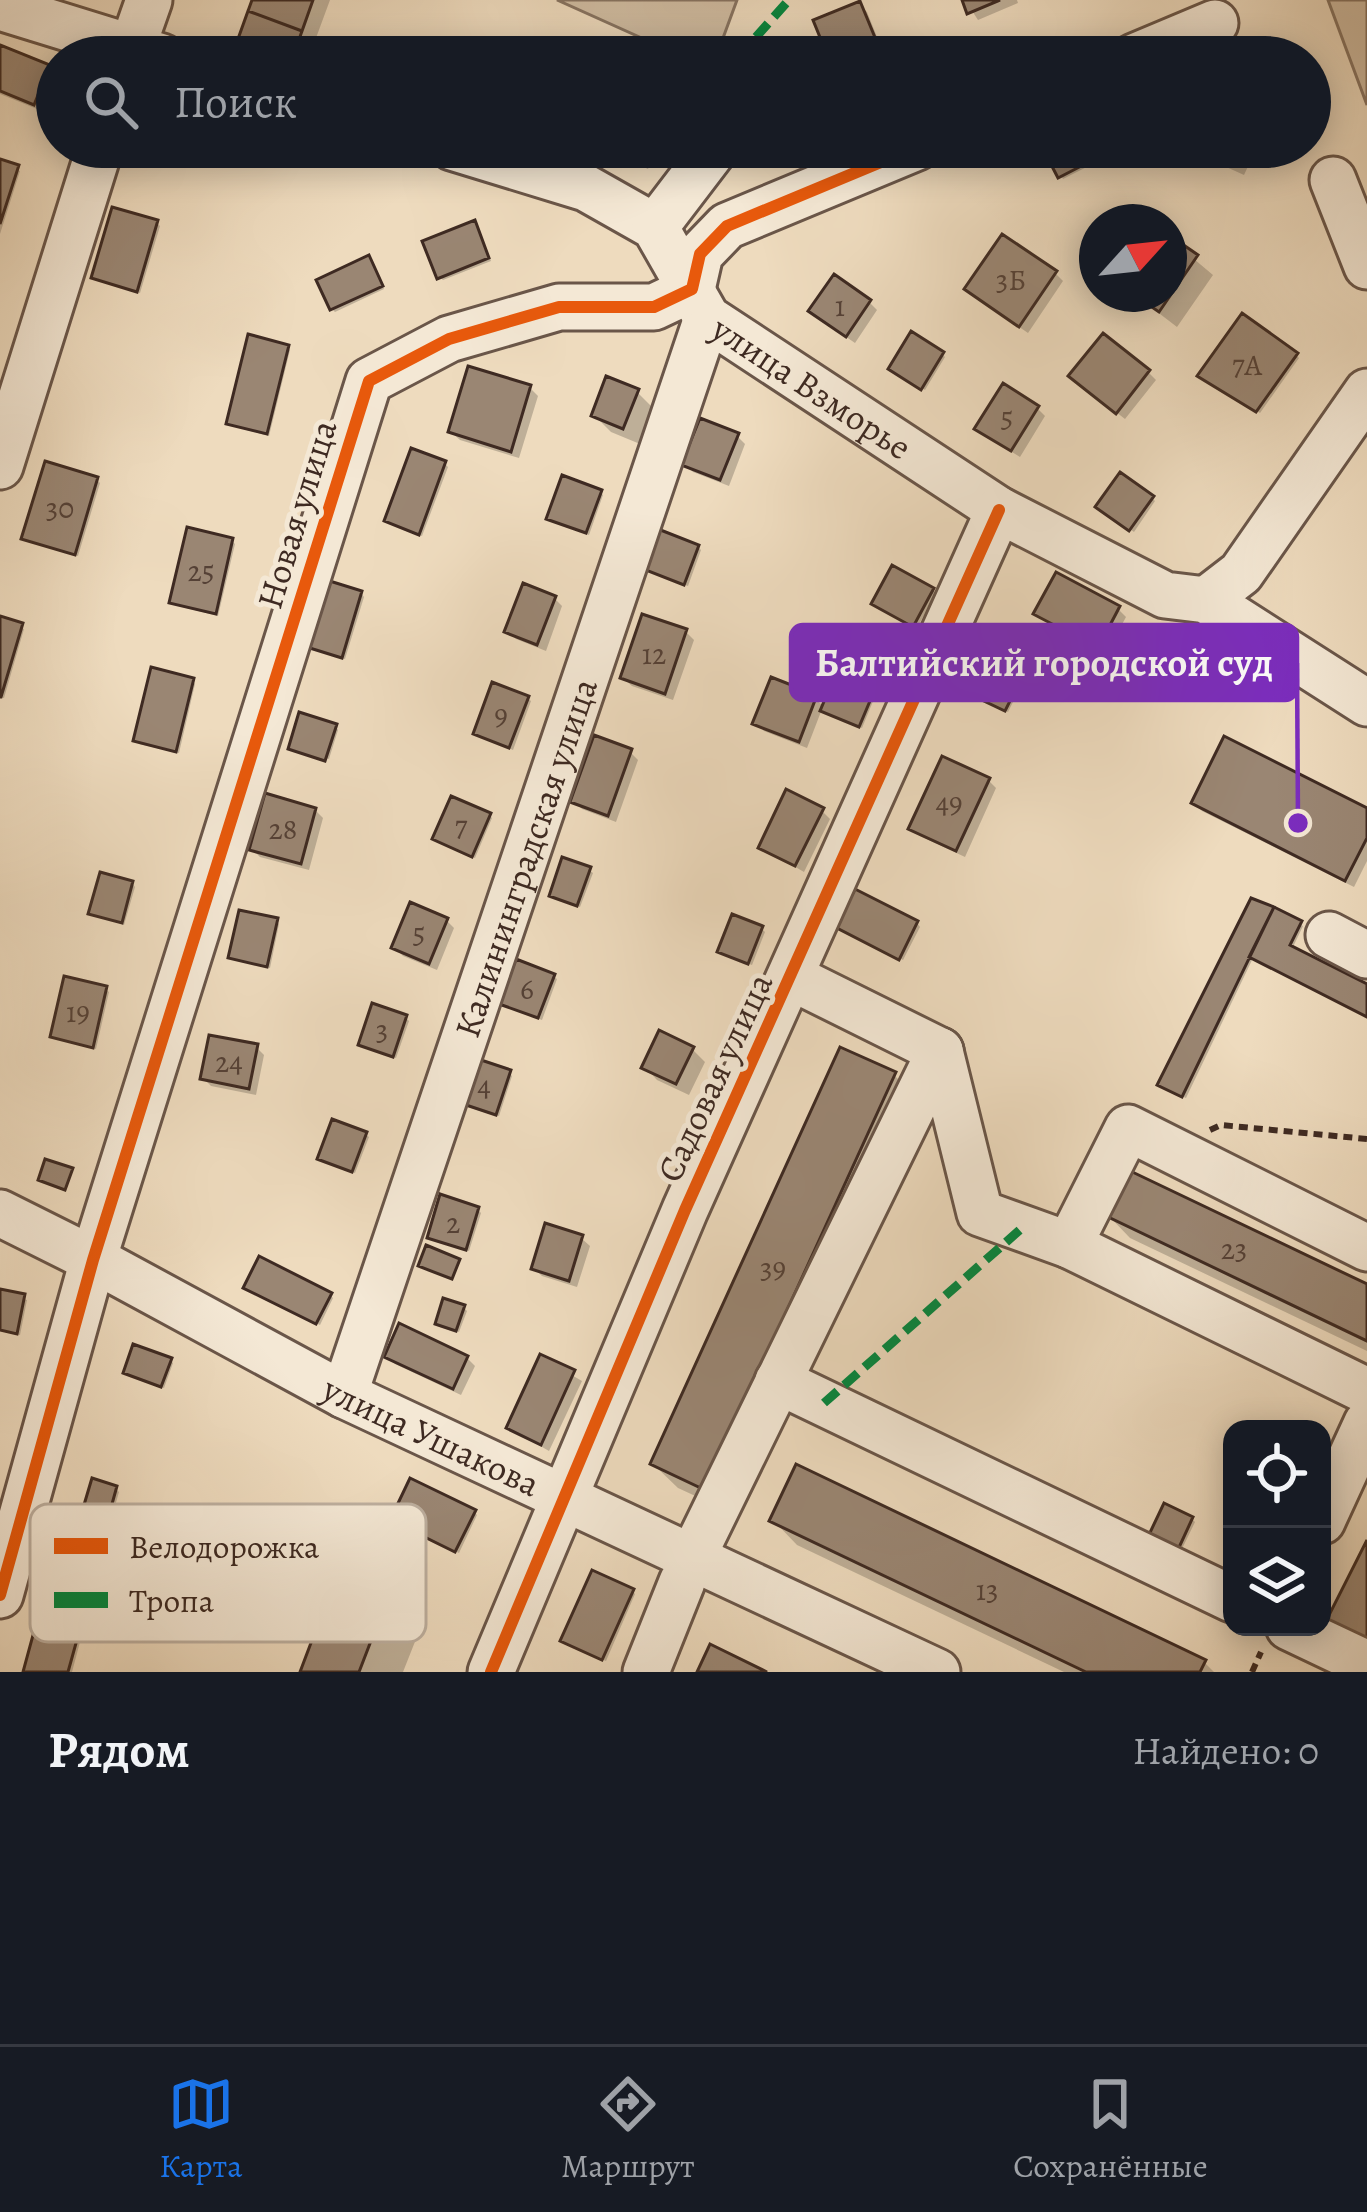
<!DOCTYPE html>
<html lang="ru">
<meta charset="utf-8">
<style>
body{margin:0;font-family:Alegreya,serif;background:#20242c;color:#f1f3f6}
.controls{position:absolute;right:36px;bottom:36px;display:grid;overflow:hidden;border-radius:24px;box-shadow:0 6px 30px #0003}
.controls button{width:108px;height:108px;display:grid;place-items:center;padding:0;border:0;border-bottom:3px solid #363941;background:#171b24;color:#f1f3f6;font:60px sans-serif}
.compass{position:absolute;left:1079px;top:204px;width:108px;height:108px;border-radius:50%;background:#171b24;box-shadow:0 6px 30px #0003;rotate:63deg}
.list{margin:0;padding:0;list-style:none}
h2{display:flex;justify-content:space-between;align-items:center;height:156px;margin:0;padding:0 48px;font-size:51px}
h2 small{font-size:39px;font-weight:400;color:#9ea1a6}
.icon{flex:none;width:66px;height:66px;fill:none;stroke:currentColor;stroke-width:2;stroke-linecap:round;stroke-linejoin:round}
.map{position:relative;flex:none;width:1367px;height:1672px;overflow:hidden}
.search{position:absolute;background:#171b24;box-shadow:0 6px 30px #0003;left:36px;right:36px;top:36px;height:132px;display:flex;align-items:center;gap:30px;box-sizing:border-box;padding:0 42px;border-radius:66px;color:#9ea1a6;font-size:45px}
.sheet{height:372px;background:#171b24}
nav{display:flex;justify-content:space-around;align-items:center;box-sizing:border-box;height:168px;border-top:3px solid #363941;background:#171b24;font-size:33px;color:#9ea1a6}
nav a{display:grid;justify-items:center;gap:6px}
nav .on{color:#1a73e8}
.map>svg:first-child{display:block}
</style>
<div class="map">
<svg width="1367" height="1672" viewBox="0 0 1367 1672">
<rect width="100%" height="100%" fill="#eedbbe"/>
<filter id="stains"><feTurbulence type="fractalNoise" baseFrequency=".00167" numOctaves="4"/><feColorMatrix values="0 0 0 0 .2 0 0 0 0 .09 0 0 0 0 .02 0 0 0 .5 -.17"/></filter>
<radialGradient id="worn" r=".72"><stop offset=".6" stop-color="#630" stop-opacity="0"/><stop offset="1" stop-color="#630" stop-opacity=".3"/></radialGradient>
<path fill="#d0bda3" stroke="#877462" stroke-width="3" d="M557,0H737L716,57H684Z
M1328,0H1367V105Z"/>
<path fill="#0003" d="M255,0H330L309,57H246L238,49Z
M965,0H1017L1018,3L978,20Z
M859,4L867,12L885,57H832Z
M0,48L48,68L57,76L42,111L0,94Z
M601,147H658L648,169Z
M1046,147H1126L1063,179Z
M1193,147H1257L1244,175L1202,156Z
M0,162L20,171L0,234Z
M157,223L160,226L140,293L95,277Z
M477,227L491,261L443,280L440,277Z
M1169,238L1213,275L1177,327L1134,294H1169Z
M372,262L384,289L335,312L332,309Z
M1055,273L1063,281L1028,333L976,297Z
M869,302L877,310L855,343L820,319Z
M287,347L290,350L269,436L232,426L229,423Z
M942,354L945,357L925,390L895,372Z
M1296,355L1299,358L1260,413L1204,379Z
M1148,372L1156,380L1125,419L1080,384Z
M530,388L538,396L519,458L460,440L451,432Z
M637,392L654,409L640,444L611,432L594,415Z
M1037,408L1045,416L1020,457L986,436Z
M737,436L745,444L729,486L693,472L685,464Z
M445,464L448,467L422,536L390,524L387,521Z
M97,480L100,483L78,556L25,538Z
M600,492L603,495L589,535L552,521Z
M1152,498L1155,501L1134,532L1102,510Z
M232,541L235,544L218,616L175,605L172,602Z
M698,547L701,550L688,586L649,571Z
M933,590L936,593L917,628L878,607Z
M361,593L364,597L345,659L306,648Z
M554,598L562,606L546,651L516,639L508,631Z
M1118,609L1126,617L1106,654L1037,613Z
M0,619L24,629L4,698L0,697Z
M686,632L694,640L673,700L632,686L623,678Z
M192,680L195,684L179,753L139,744L136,740Z
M1018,683L1021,686L1008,712L970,693Z
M873,691L876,694L862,728L822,709L807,748L764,731L756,723L815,698L825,708Z
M527,698L531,701L513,750L476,734Z
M335,726L338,730L329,759L292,747Z
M630,752L638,760L616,822L582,809L574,801Z
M988,780L996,788L965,857L920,836L912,828Z
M1194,803L1367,812V861L1354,887L1202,811Z
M315,810L323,818L309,870L260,857L252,849Z
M822,811L830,819L804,872L761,847Z
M489,815L492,818L475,858L438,842Z
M589,870L593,873L580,907L553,896Z
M132,883L135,887L124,925L92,913Z
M1252,902L1303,926L1292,949L1367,987V1016L1253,958L1186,1098L1164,1087Z
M446,920L454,928L437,970L403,956L395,948Z
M276,921L279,924L270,968L232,957Z
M917,923L920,927L903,960L842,930Z
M762,929L765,932L752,965L724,954Z
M553,976L557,979L542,1020L506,1006Z
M105,989L109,992L96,1049L53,1036Z
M406,1018L409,1021L396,1058L361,1044Z
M256,1047L264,1055L256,1095L211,1086L203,1078Z
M692,1049L705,1062L689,1095L657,1080L645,1067Z
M509,1073L512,1076L499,1116L464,1105Z
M894,1075L918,1099L730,1512L678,1488L653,1464Z
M365,1134L369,1137L355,1173L324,1161Z
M477,1209L481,1213L469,1251L430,1237Z
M1106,1213L1367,1288V1351L1130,1238Z
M581,1238L590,1246L577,1287L542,1276L534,1268Z
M250,1291L330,1295L333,1298L320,1325Z
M0,1292L27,1300L20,1335L0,1331Z
M464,1308L467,1311L459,1332L438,1323Z
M387,1356L467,1358L475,1366L461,1395L395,1364Z
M542,1358L582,1381L549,1451L509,1428Z
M170,1360L173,1363L164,1388L129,1375Z
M116,1489L119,1492L107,1534L85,1528L82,1524Z
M474,1512L477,1515L459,1553L396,1522Z
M1192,1519L1195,1522L1179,1555L1150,1540Z
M773,1520L1204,1662L1214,1672H1064L797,1545Z
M632,1591L635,1594L606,1661L567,1644Z
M387,1596L420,1629L403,1672H303Z
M76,1639L80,1642L72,1672H26Z"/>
<path fill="#9a8673" stroke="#3e2a22" stroke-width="3" d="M252,0H313L302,31L248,11Z
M962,0H1000L967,14Z
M860,1L883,57H828L813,20Z
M248,11L302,31L293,57H254L234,50Z
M0,45L50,65L34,105L0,91Z
M1042,147H1118L1058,178Z
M1192,147H1239L1231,164Z
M0,159L19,165L0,224Z
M112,207L158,220L137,292L91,278Z
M475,220L489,258L437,279L422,241Z
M1002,234L1057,271L1019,327L964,289Z
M1169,235L1198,255L1159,312L1133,294H1169Z
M369,255L383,286L330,310L316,280Z
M834,274L871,300L846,337L808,311Z
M1242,313L1298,353L1256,412L1197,376Z
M911,331L944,352L921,390L888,369Z
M1103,333L1150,370L1116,414L1068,376Z
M248,334L289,345L267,434L226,424Z
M468,366L531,385L511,452L448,432Z
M606,376L639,389L623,429L591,416Z
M1003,383L1039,406L1011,451L974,429Z
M700,418L739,433L720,480L681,465Z
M411,448L446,461L419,535L384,521Z
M45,461L98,477L75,555L21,539Z
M1120,472L1154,496L1129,531L1095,507Z
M562,475L602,490L586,533L546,519Z
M187,527L233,538L216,614L169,603Z
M658,529L699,545L684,585L643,569Z
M892,565L934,588L913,627L871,604Z
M1056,572L1120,606L1098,648L1033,614Z
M320,578L362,591L342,658L300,645Z
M523,583L556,596L537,645L504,632Z
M642,614L687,629L665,694L620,678Z
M0,616L23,623L1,697H0Z
M979,660L1020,681L1005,711L963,691Z
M151,667L194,678L176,752L133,741Z
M836,673L875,689L859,727L820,711Z
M771,677L817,695L799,742L752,724Z
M492,682L529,696L509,748L473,734Z
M299,712L337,724L325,761L288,749Z
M594,735L632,749L608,816L570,802Z
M1224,736L1367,808V838L1345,881L1191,803Z
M942,756L990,778L956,851L908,829Z
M786,789L824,808L795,866L758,848Z
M265,793L316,808L301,864L249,850Z
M451,796L491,813L472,857L432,839Z
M562,857L591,867L577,906L549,896Z
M100,872L133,881L122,923L88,914Z
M855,889L918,921L899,960L835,927Z
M1251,898L1274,907L1182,1097L1157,1085Z
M410,902L448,918L429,964L391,948Z
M1274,907L1302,921L1290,945L1367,984V1017L1249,957Z
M239,910L278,918L267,967L228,958Z
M732,914L763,926L748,964L717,952Z
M516,959L555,974L538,1018L499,1004Z
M64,976L107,986L93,1048L50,1037Z
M372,1003L407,1015L393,1057L358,1045Z
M659,1030L694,1047L676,1084L641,1068Z
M209,1035L258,1044L249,1089L200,1079Z
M840,1047L896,1072L705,1490L650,1464Z
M472,1057L511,1070L496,1115L457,1102Z
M332,1119L367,1132L352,1172L317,1159Z
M45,1159L73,1168L65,1190L38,1180Z
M1124,1168L1367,1284V1341L1102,1214Z
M440,1194L479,1207L466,1250L427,1238Z
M545,1223L583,1235L569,1281L531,1269Z
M426,1245L460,1259L452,1279L418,1266Z
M259,1256L332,1293L316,1324L243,1288Z
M0,1289L25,1294L17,1334L0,1330Z
M443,1298L465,1305L456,1331L435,1324Z
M399,1323L468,1356L453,1389L384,1357Z
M133,1344L172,1358L161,1387L123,1373Z
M540,1354L575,1370L541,1445L506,1428Z
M796,1464L1206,1660L1200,1672H1086L769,1521Z
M92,1478L117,1486L104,1533L78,1525Z
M410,1478L476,1510L455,1552L390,1520Z
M1164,1503L1193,1517L1176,1554L1146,1541Z
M1367,1540V1650L1323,1627Z
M592,1570L634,1589L602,1660L560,1641Z
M337,1574L389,1594L359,1672H300Z
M36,1624L78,1636L68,1672H23Z
M710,1644L767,1672H697Z"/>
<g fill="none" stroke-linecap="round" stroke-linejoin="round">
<defs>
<g id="minor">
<path d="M0,7L162,57"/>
<path d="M129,57L149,0"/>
<path d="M1134,57L1215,23"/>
<path id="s1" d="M452,147L586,188L655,227L707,318L999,510L1165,595L1206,600L1367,703"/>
<path d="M1333,180L1367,266"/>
<path d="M655,227L716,147"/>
<path d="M0,466L100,147"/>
<path d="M1206,600L1241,573L1367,392"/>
<path d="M1329,935L1367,955"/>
<path d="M793,978L940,1051"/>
<path d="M940,1051L980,1213L1069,1245"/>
<path id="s2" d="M0,1213L106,1266L344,1395L937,1672"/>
<path d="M1367,1248L1128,1128L1069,1245L1367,1391"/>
<path d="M778,1381L1232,1599"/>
<path id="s3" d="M344,1395L707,318"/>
<path d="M1322,1521L1367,1423"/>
<path d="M693,1556L940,1051"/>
<path d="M0,1595L93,1260L369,381L449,339L559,307H654L692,289L700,254L727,226L917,147"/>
<path d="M1289,1627L1367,1664"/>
<path d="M491,1672L685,1210L999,510"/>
<path d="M646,1672L682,1582"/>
</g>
</defs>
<use href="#minor" stroke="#6a5649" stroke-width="51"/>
<path stroke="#3e2a22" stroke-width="6" stroke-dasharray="9 6" stroke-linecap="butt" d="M1210,1130L1221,1125L1367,1139
M1252,1672L1261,1652"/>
<use href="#minor" stroke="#f4e8d5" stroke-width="45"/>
<path stroke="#00873e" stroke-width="9" stroke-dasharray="18 9" stroke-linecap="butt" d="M738,57L789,0
M824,1403L1022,1228"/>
<defs>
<path id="cycleway" d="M0,1595L93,1260L369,381L449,339L559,307H654L692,289L700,254L727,226L917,147
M491,1672L685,1210L999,510"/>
</defs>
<use href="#cycleway" stroke="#f4e8d5" stroke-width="20"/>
<use href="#cycleway" stroke="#e8590c" stroke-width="12"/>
</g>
<g text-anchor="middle" stroke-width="10" stroke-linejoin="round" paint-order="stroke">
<g font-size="30" fill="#554136">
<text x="1011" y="290">3Б</text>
<text x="840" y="316">1</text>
<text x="1247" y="375">7А</text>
<text x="1007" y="427">5</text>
<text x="60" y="518">30</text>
<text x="201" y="581">25</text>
<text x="654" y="664">12</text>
<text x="501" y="725">9</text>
<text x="949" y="813">49</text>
<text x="461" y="836">7</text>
<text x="283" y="839">28</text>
<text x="419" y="943">5</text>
<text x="527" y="999">6</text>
<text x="78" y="1022">19</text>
<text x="382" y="1040">3</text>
<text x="229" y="1072">24</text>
<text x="484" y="1096">4</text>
<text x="453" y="1233">2</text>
<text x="1234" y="1259">23</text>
<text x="773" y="1278">39</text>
<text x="987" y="1600">13</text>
</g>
<g font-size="36" fill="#3e2a22" stroke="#f4e8d5">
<text dy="13" stroke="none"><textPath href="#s1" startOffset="450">улица Взморье</textPath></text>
<text transform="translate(296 514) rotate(-73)" y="13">Новая улица</text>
<text dy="13" stroke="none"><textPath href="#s3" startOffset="567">Калининградская улица</textPath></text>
<text transform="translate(714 1077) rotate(-65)" y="13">Садовая улица</text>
<text dy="13" stroke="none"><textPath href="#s2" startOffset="486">улица Ушакова</textPath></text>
</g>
</g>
<rect x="30" y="1504" width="396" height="138" rx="18" fill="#f4e8d5" stroke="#bdaf9f" stroke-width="3"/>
<rect x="54" y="1538" width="54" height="16" fill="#e8590c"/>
<rect x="54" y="1592" width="54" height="16" fill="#00873e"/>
<g font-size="33" fill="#3e2a22">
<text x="129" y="1558">Велодорожка</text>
<text x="129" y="1612">Тропа</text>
</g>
<path fill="none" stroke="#7b2cbf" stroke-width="4.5" d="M1298 823L1297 663"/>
<circle fill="#7b2cbf" stroke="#f4e8d5" stroke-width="4.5" cx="1298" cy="823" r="12"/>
<rect fill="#7b2cbf" stroke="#7b2cbf" stroke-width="4.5" x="791" y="625" width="506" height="75" rx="12"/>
<g font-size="39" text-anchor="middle" font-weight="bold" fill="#fff">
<text x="1044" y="676">Балтийский городской суд</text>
</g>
<rect width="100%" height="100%" filter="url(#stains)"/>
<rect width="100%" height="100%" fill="url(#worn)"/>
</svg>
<div class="controls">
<button><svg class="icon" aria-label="locate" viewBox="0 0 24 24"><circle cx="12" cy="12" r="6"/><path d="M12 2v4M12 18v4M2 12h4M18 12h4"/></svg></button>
<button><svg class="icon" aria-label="layers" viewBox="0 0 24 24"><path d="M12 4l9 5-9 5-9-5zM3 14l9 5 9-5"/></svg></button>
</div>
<svg class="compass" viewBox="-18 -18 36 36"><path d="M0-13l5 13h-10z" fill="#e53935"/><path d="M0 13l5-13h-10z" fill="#9ea1a6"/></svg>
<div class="search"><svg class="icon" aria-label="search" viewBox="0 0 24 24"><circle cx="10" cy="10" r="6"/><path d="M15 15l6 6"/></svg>Поиск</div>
</div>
<section class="sheet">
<h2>Рядом<small>Найдено: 0</small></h2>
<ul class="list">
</ul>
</section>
<nav>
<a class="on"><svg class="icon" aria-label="map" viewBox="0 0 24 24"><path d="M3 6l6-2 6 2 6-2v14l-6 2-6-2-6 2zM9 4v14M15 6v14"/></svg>Карта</a>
<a><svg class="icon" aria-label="directions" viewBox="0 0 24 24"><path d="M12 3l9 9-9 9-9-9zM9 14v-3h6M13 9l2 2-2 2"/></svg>Маршрут</a>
<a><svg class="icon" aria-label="saved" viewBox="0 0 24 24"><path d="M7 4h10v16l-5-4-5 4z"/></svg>Сохранённые</a>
</nav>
